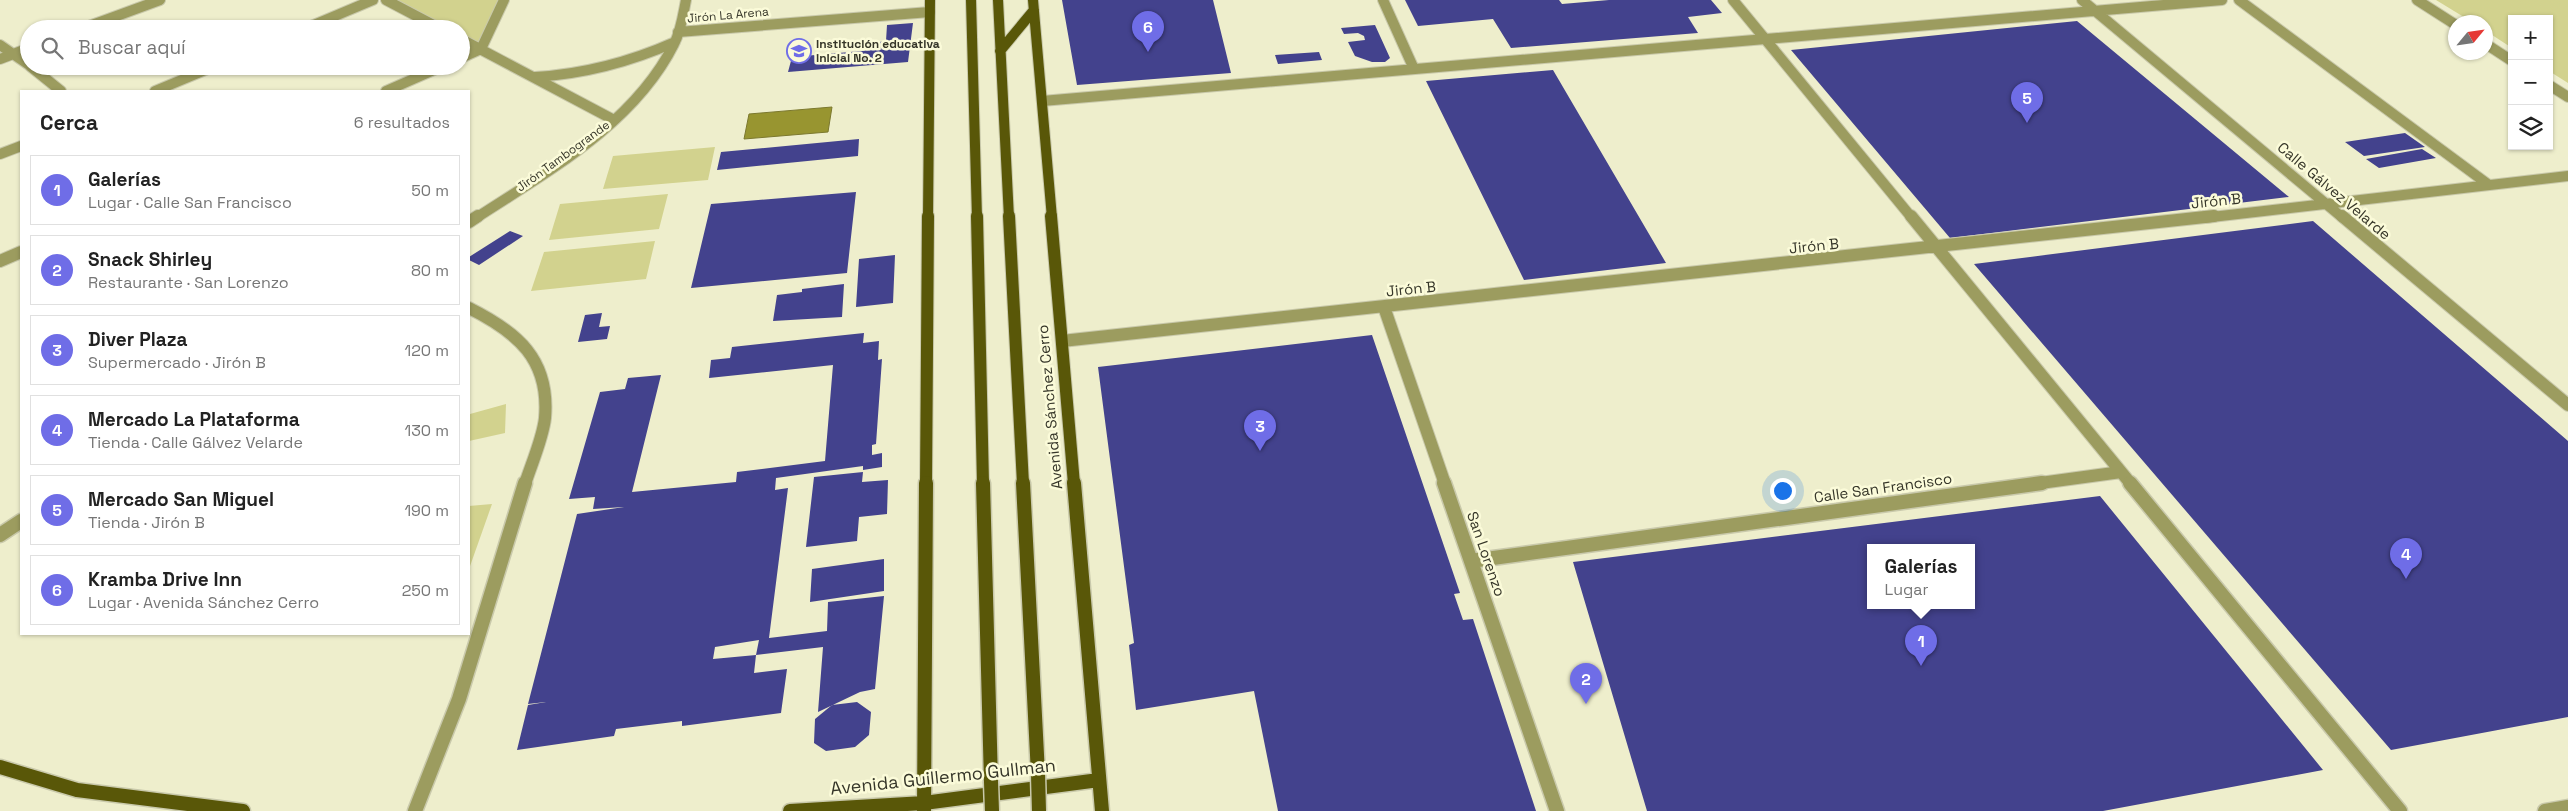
<!DOCTYPE html>
<html lang="es">
<meta charset="utf-8">
<style>
body{margin:0;font-family:"Space Grotesk",sans-serif;background:#f2f2f2;color:#222}
.controls{position:absolute;right:15px;top:15px;display:grid;overflow:hidden;border-radius:0px;box-shadow:0 1px 4px #0004}
.controls button{width:45px;height:45px;display:grid;place-items:center;padding:0;border:0;border-bottom:1px solid #e0e0e0;background:#fff;color:#222;font:25px sans-serif}
.compass{position:absolute;left:2448px;top:15px;width:45px;height:45px;border-radius:50%;background:#fff;box-shadow:0 1px 4px #0004;rotate:61deg}
.you{position:absolute;left:1782px;top:490px;width:18px;height:18px;margin:-12px;border:4px solid #fff;border-radius:50%;background:#1a73e8;box-shadow:0 0 0 8px #1a73e833}
.badge{display:grid;place-items:center;width:32px;height:32px;border-radius:50%;background:#6f6de7;color:#fff;font-size:16px;font-weight:700}
.pin{position:absolute;translate:-50% -41px;filter:drop-shadow(0 1px 2px #0008)}
.pin::after{content:'';position:absolute;top:26px;width:18px;height:15px;background:inherit;clip-path:polygon(0 0,100% 0,50% 100%)}
.popup{position:absolute;left:1867px;top:544px;width:108px;height:65px;box-sizing:border-box;display:grid;place-content:center;border-radius:0px;background:#fff;filter:drop-shadow(0 1px 4px #0005);font-size:16px;white-space:nowrap;color:#767676}
.popup b{font-size:19px;color:#222}
.popup::after{content:'';position:absolute;left:50%;top:100%;margin-left:-10px;border:10px solid transparent;border-top-color:#fff}
.list{margin:0;padding:0;list-style:none}
h2{display:flex;justify-content:space-between;align-items:center;height:65px;margin:0;padding:0 20px;font-size:21px}
h2 small{font-size:16px;font-weight:400;color:#767676}
.list li{display:grid;grid-template-columns:32px 1fr auto;gap:15px;align-items:center;box-sizing:border-box;height:70px;margin:0 10px 10px;padding:0 10px;border:1px solid #e0e0e0;border-radius:0px}
.list b{display:block;font-size:19px;white-space:nowrap}
.list p{margin:0;font-size:16px;white-space:nowrap;color:#767676}
.list em{font-size:16px;font-style:normal;color:#767676}
.icon{flex:none;width:28px;height:28px;fill:none;stroke:currentColor;stroke-width:2;stroke-linecap:round;stroke-linejoin:round}
.map{position:relative;flex:none;width:2568px;height:811px;overflow:hidden}
.search{position:absolute;background:#fff;box-shadow:0 1px 4px #0004;left:20px;top:20px;width:450px;height:55px;display:flex;align-items:center;gap:12px;box-sizing:border-box;padding:0 18px;border-radius:28px;color:#767676;font-size:19px}
.panel{position:absolute;background:#fff;box-shadow:0 1px 4px #0004;left:20px;top:90px;width:450px;height:545px;border-radius:0px}
.map>svg:first-child{display:block}
</style>
<div class="map">
<svg width="2568" height="811" viewBox="0 0 2568 811">
<rect width="100%" height="100%" fill="#eec"/>
<path fill="#d2d28e" d="M386,0H504L481,49L461,39V29H441Z
M2436,0H2568V83L2549,71V19H2512V48L2486,31V22H2472Z
M715,147L708,180L603,189L613,156Z
M668,194L659,229L549,240L560,204Z
M655,241L646,279L531,291L544,252Z
M506,404L505,433L469,441L470,414Z
M492,504L469,569V506Z"/>
<path fill="#989530" stroke="#7b782e" d="M832,107L828,132L744,139L749,114Z"/>
<path fill="#43428d" fill-rule="evenodd" d="M1062,0H1213L1231,73L1077,85Z
M1405,0H1559L1562,4L1609,0H1711L1722,13L1688,17L1698,33L1511,48L1493,19L1418,26Z
M2077,21L2289,197L1950,238L1791,50Z
M913,23L908,62L788,72L792,57L885,49L872,48L873,43L886,41L887,25Z
M1375,25L1390,58L1385,62H1372L1355,56L1348,42L1365,40L1364,36L1358,33L1344,34L1341,28Z
M1319,52L1322,60L1278,64L1275,55Z
M1553,70L1666,263L1524,280L1426,81Z
M2405,133L2425,147L2364,156L2345,142Z
M859,139L858,156L717,170L721,152Z
M2422,149L2436,158L2379,168L2366,159Z
M856,192L847,273L691,288L711,204Z
M2313,221L2568,441V717L2391,750L1974,264Z
M510,231L523,236L479,265L469,260V257Z
M895,255L893,303L856,307L859,259Z
M844,284L842,317L773,321L777,295L802,292V289Z
M602,313L599,327L610,326L607,339L578,342L585,315Z
M864,333L863,343L879,341L878,360L882,359L876,444L872,445V455L882,453V467L863,470V466L776,478L775,490L788,488L769,638L827,631L828,602L884,596L875,689L860,692L818,712L823,647L756,655L759,640L715,647L713,659L756,655L754,673L787,669L781,713L682,726V721L616,729L614,736L517,750L528,705L546,702L528,704L577,514L624,507L593,509L595,497L569,499L600,392L625,389L628,378L661,375L632,492L736,482L737,472L825,461L833,365L709,378L711,360L730,358L732,347Z
M1372,335L1460,593L1454,594L1463,620L1473,619L1536,811H1278L1254,691L1136,710L1129,645L1134,643L1098,367Z
M863,472L862,482L888,480L887,514L859,517L857,541L806,547L814,477Z
M2100,496L2323,770L2103,811H1647L1573,562ZM1871,547H1971V605H1871Z
M884,559V591L810,602L812,569Z
M857,702L871,712L869,735L855,747L826,751L814,743L815,719L832,705Z"/>
<g fill="none" stroke-linecap="round" stroke-linejoin="round">
<defs>
<path id="minor-far2" d="M386,0L441,29
M1383,0L1414,69
M1733,0L1912,218
M2082,0L2343,218
M2239,0L2489,185
M2417,0L2456,25
M81,29L160,0
M304,29L373,0
M678,32L930,12
M461,39L614,120
M2486,44L2512,61
M0,45L29,65
M461,58L481,49L504,0
M0,59L29,48
M30,66L61,91
M535,77C585,74 630,62 675,42
M2549,85L2568,97
M155,91L215,66
M386,91L443,66
M1042,101L2222,0
M0,154L21,146
M476,218C548,171 634,124 674,44C681,31 683,15 686,0
M2203,218L2568,176"/>
<path id="minor-far1" d="M1911,216L2131,484
M2342,216L2568,405
M469,222L478,216
M0,261L21,252
M1384,307L1445,484
M469,308C517,332 550,359 545,418C543,438 531,465 525,484
M1062,341L2214,216
M2033,484L2121,472"/>
<path id="minor" d="M1444,483L1557,811
M2130,483L2400,811
M0,535L21,521
M1471,561L2042,483
M415,811L459,699L525,483
M2545,811L2568,807"/>
<path id="major-far2" d="M971,0L977,218
M998,0L1009,218
M1033,0L1052,218
M1000,51L1034,10
M928,218L930,0"/>
<path id="major-far1" d="M977,216L983,484
M1009,216L1023,484
M1051,216L1074,484
M926,484L928,216"/>
<path id="major" d="M983,483L991,782
M1023,483L1038,774
M1074,483L1102,811
M0,767L77,790L243,811
M790,811L924,803L1099,780
M924,811L926,483"/>
</defs>
<use href="#minor-far2" stroke="#c9c9ab" stroke-width="12"/>
<use href="#minor-far1" stroke="#c9c9ab" stroke-width="14"/>
<use href="#minor" stroke="#c9c9ab" stroke-width="17"/>
<use href="#major-far2" stroke="#c9c9ab" stroke-width="12"/>
<use href="#major-far1" stroke="#c9c9ab" stroke-width="14"/>
<use href="#major" stroke="#c9c9ab" stroke-width="17"/>
<use href="#minor-far2" stroke="#9c9c5f" stroke-width="10"/>
<use href="#minor-far1" stroke="#9c9c5f" stroke-width="12"/>
<use href="#minor" stroke="#9c9c5f" stroke-width="14"/>
<use href="#major-far2" stroke="#595708" stroke-width="10"/>
<use href="#major-far1" stroke="#595708" stroke-width="12"/>
<use href="#major" stroke="#595708" stroke-width="14"/>
<defs>
<path id="major-bridge" d="M1038,774L1039,811
M991,782L992,811"/>
</defs>
<use href="#major-bridge" stroke="#c9c9ab" stroke-width="17" stroke-linecap="butt"/>
<use href="#major-bridge" stroke="#595708" stroke-width="14"/>
</g>
<defs>
<symbol id="school-ring" viewBox="-11 -11 22 22"><circle r="9.5" fill="#fbfbd9" stroke="#6f6de7" stroke-width="1.5"/><path d="M0-5L7-2L0 1L-7-2ZM-4 1L0 2.5L4 1V4Q0 6-4 4Z" fill="#6f6de7"/></symbol>
</defs>
<g fill-rule="evenodd">
<use href="#school-ring" x="785" y="37" width="28" height="28"/>
</g>
<g text-anchor="middle" stroke-width="5" stroke-linejoin="round" paint-order="stroke">
<g font-size="12" fill="#363629" stroke="#fbfbd9">
<text transform="translate(728 15) rotate(-5)" y="4">Jirón La Arena</text>
<text transform="translate(563 156) rotate(-36)" y="4">Jirón Tambogrande</text>
</g>
<g font-size="12" font-weight="bold" fill="#363629" stroke="#fbfbd9" text-anchor="start">
<text x="816" y="48">Institución educativa<tspan x="816" dy="14">inicial No. 2</tspan></text>
</g>
<g font-size="15" fill="#363629" stroke="#fbfbd9">
<text transform="translate(2334 191) rotate(40)" y="5">Calle Gálvez Velarde</text>
<text transform="translate(2216 201) rotate(-6)" y="5">Jirón B</text>
<text transform="translate(1814 246) rotate(-6)" y="5">Jirón B</text>
<text transform="translate(1411 289) rotate(-6)" y="5">Jirón B</text>
<text transform="translate(1050 407) rotate(-95)" y="5">Avenida Sánchez Cerro</text>
<text transform="translate(1883 488) rotate(-8)" y="5">Calle San Francisco</text>
<text transform="translate(1486 554) rotate(71)" y="5">San Lorenzo</text>
</g>
<g font-size="18" fill="#363629" stroke="#fbfbd9">
<text transform="translate(943 777) rotate(-6)" y="6">Avenida Guillermo Gullman</text>
</g>
</g>
</svg>
<div class="controls">
<button>+</button>
<button>−</button>
<button><svg class="icon" aria-label="layers" viewBox="0 0 24 24"><path d="M12 4l9 5-9 5-9-5zM3 14l9 5 9-5"/></svg></button>
</div>
<svg class="compass" viewBox="-18 -18 36 36"><path d="M0-13l5 13h-10z" fill="#e53935"/><path d="M0 13l5-13h-10z" fill="#767676"/></svg>
<div class="you"></div>
<div class="pin badge" style="left:1921px;top:666px">1</div>
<div class="popup"><b>Galerías</b>Lugar</div>
<div class="pin badge" style="left:1586px;top:704px">2</div>
<div class="pin badge" style="left:1260px;top:451px">3</div>
<div class="pin badge" style="left:2406px;top:579px">4</div>
<div class="pin badge" style="left:2027px;top:123px">5</div>
<div class="pin badge" style="left:1148px;top:52px">6</div>
<div class="search"><svg class="icon" aria-label="search" viewBox="0 0 24 24"><circle cx="10" cy="10" r="6"/><path d="M15 15l6 6"/></svg>Buscar aquí</div>
<section class="panel">
<h2>Cerca<small>6 resultados</small></h2>
<ul class="list">
<li><span class="badge">1</span><div><b>Galerías</b><p>Lugar · Calle San Francisco</p></div><em>50 m</em></li>
<li><span class="badge">2</span><div><b>Snack Shirley</b><p>Restaurante · San Lorenzo</p></div><em>80 m</em></li>
<li><span class="badge">3</span><div><b>Diver Plaza</b><p>Supermercado · Jirón B</p></div><em>120 m</em></li>
<li><span class="badge">4</span><div><b>Mercado La Plataforma</b><p>Tienda · Calle Gálvez Velarde</p></div><em>130 m</em></li>
<li><span class="badge">5</span><div><b>Mercado San Miguel</b><p>Tienda · Jirón B</p></div><em>190 m</em></li>
<li><span class="badge">6</span><div><b>Kramba Drive Inn</b><p>Lugar · Avenida Sánchez Cerro</p></div><em>250 m</em></li>
</ul>
</section>
</div>
